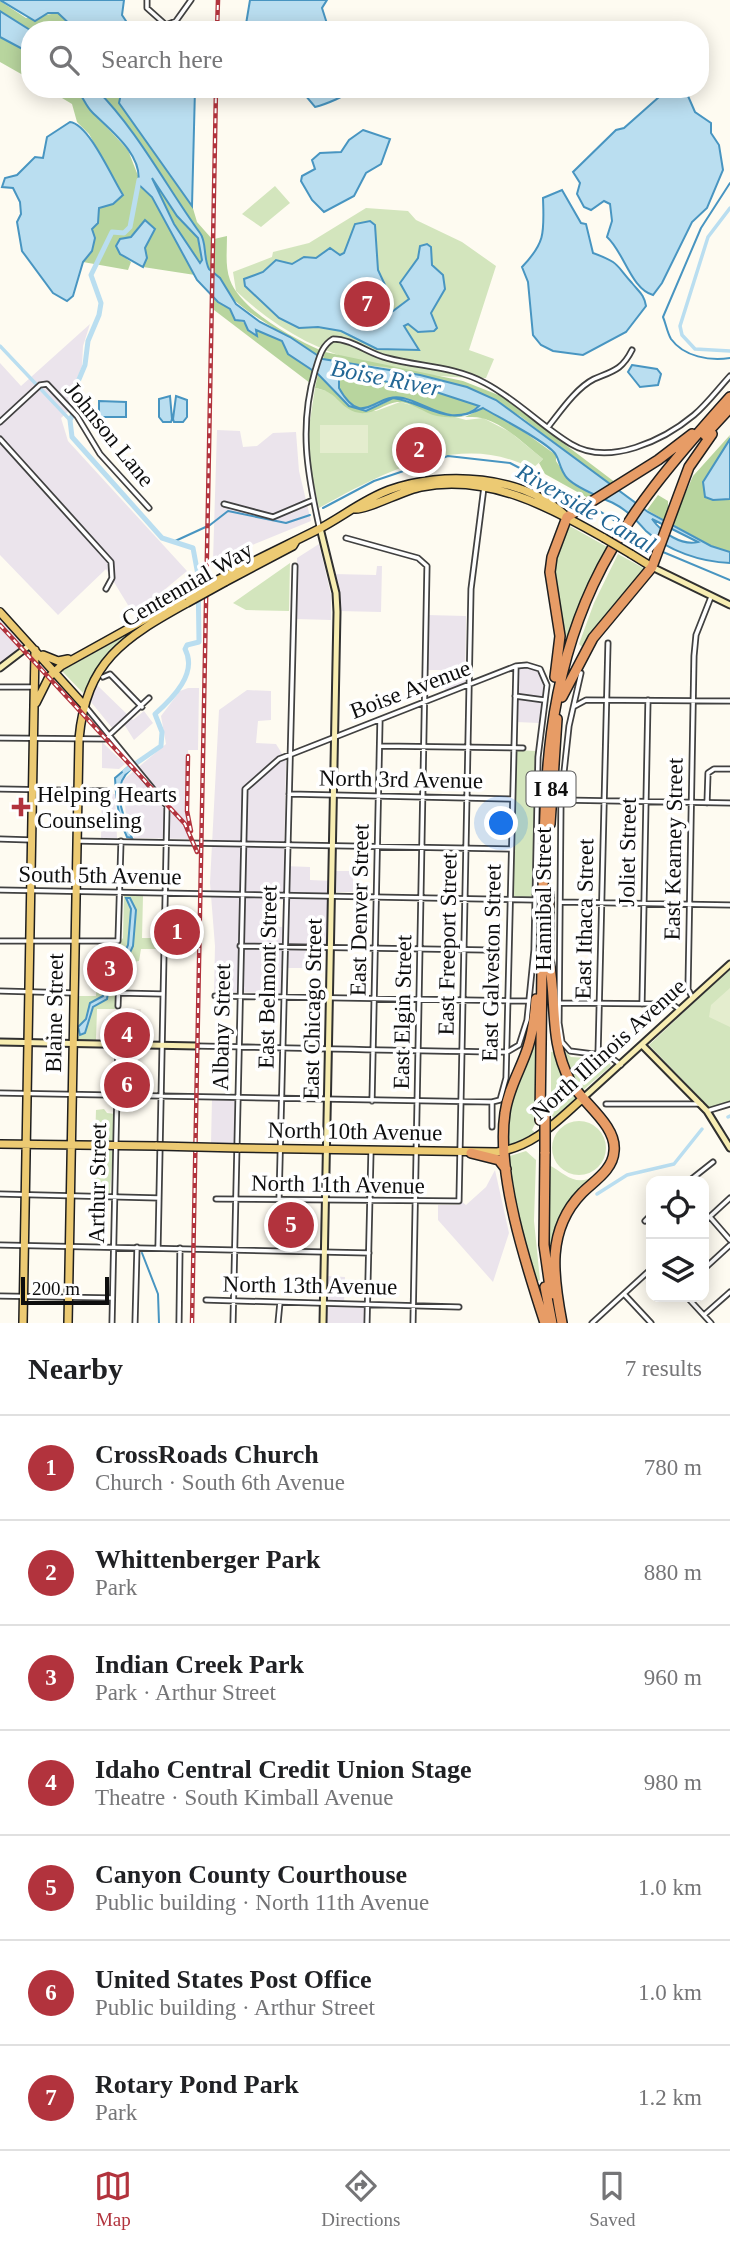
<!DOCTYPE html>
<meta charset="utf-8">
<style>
body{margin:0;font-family:"Times New Roman",serif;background:#f2f2f2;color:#202124}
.controls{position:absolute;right:21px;bottom:21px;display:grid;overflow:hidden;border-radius:14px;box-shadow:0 4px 18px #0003}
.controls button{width:63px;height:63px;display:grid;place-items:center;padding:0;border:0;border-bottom:2px solid #e0e0e0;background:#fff;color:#202124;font:35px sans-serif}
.scale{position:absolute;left:21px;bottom:18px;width:88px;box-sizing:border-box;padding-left:7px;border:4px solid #0e0e0e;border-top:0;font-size:19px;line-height:24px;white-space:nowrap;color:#0e0e0e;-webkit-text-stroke:5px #fff;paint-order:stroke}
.you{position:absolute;left:502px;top:824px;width:24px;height:24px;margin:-18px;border:5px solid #fff;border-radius:50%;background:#1a73e8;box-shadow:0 0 0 10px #1a73e833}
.badge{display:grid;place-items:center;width:46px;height:46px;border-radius:50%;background:#b2333d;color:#fff;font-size:23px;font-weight:700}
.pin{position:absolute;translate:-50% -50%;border:4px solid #fff;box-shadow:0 2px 7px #0006}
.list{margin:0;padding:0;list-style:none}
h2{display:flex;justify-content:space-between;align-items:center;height:91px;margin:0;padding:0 28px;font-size:30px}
h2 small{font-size:23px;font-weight:400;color:#757577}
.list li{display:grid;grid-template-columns:46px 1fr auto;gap:21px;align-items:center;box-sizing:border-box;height:105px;padding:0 28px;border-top:2px solid #e0e0e0}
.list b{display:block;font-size:26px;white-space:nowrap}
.list p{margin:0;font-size:23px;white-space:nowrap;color:#757577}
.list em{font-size:23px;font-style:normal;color:#757577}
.icon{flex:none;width:38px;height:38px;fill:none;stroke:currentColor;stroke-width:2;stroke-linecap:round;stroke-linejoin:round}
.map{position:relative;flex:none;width:730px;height:1323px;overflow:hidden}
.search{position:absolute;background:#fff;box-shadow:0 4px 18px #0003;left:21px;right:21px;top:21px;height:77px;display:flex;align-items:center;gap:18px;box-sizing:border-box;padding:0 24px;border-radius:28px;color:#757577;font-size:26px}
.sheet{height:826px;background:#fff}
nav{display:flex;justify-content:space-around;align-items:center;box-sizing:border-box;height:98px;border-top:2px solid #e0e0e0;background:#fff;font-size:19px;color:#757577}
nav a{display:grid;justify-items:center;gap:4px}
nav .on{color:#b2333d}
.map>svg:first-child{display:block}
</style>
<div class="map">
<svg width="730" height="1323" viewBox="0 0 730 1323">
<rect width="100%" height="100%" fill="#fefbf1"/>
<path fill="#ebe4ec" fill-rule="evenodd" d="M90,324L83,346L82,366L74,386L75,406L61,418L68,441L187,571L134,615L106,569L58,615L0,555V363L21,386Z
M217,430L240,431L243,447L257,446L273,433L296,432L299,471L311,521L213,561Z
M319,544L331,595V620L297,619V558Z
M377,566H382L381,612L339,611L334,574L376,575Z
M427,615L466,616L465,683L445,692L444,670H426Z
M0,620L23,644L0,664Z
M525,667L537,669L544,682L539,723L516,722L517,670Z
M96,684L133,720L144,711L153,723L134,740L122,721L113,729L91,702Z
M188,688H199L198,750H188L187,821L191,839L134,838L126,816L123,780L166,744L161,716L180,691Z
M247,690L271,691V720L258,721L256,743L276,744L286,760L284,866L310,867V880L333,881L334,871H353V892H328L327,944H306V968H281V993L214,992L215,946L210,883L219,710ZM265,899L283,900L282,927L264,926Z
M102,742L125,764L119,769L102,768Z
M102,793L115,794L117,838H101Z
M212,1099H235L234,1144L211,1143Z
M495,1170L509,1233L493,1282L438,1220V1205H459L462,1202L466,1205L486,1187Z
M327,1276L345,1277L344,1304L365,1305V1323H326Z"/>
<path fill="#d3e5bd" d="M275,186L290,203L261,227L242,214Z
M366,208L408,211L416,220L462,242L496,266L469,350L494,359L486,378C390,377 307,359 236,291L233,272L272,257L273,252L309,243Z
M315,388L331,392L348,407L376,411L400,402L466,420L483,418L510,432L543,459L532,469C462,430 382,473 319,508L306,447Z
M568,525L609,548L565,645L554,577L556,556Z
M618,554L647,570L582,647L579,644L594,603Z
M290,563L289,611L246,610L233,603Z
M133,631L106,656L83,693L62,671Z
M516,750L536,751L533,894L530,897H512Z
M124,895L143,896L142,938H161V949H141L139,961L126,963L116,976L115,1009H97L96,1040H77V996H96L98,963L117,961V946L123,938Z
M730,969V1103L710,1108L649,1045Z
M533,1042L537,1045L536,1122L532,1130L536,1133L507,1146C505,1108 520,1077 533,1042Z
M561,1047L571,1057L607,1059L611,1066L581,1092L567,1070Z
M555,1051L576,1098L554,1118L551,1114V1052Z
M104,1109L107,1113L115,1114L113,1141H95L96,1110Z
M552 1148a27 27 0 1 1 54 0a27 27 0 1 1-54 0Z
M95,1149L113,1151L110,1193H94Z
M526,1151L536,1160L534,1221L540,1280L537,1282C526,1271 505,1172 510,1156Z
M549,1165C566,1174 575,1188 597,1175L565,1223L553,1259L549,1257Z"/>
<path fill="#b8d59e" d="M0,1L26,18L58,13L76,30H30L0,11Z
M0,37L30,53V79L0,62Z
M47,89H76L87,106L128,150L142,186L152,197L195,275L143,267L147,258L139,226L120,254L131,262L128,270L83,262L92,250L91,229L99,208L123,195L89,134L77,122L72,104Z
M96,89H122L119,103L192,205L197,222L212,239L211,271L205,262L202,241L170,188L139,141Z
M151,177L177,216L198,238L202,260L199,263L174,224Z
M227,236C227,251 225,266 230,280C241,310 292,338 320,350L318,356C292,336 222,305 214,272C211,262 214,249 214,239Z
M214,295L230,309L235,320C241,320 276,337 282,341L288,354L313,370L310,383L214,310Z
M325,352L463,381L501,396L616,483L613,485L600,478L520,416L467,387L386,367L327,362L323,359Z
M318,374H339L340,376L331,386C358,411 356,418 392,399C384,402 374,408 365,409C350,410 336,393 339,379C358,369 455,397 479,405L465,415H454L465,417L483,408L520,429L556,455V461L562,470L559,458L584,484L563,472C566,477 588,493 594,496L590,499L545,474L539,463L543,459C525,445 507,426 485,419C473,415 452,419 437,416C424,413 410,401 397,402C382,404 372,417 355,412C338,406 337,391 315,388Z
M730,435L713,500L730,499V552L711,546L672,524L693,476Z
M658,495L668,501V522L647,510Z"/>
<path fill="#e4edce" d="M320,425H368V453H320Z
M730,988V1027L709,1017L711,1005Z"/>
<path fill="#eeeae0" d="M126,1009H141L140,1039L131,1033L120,1035L119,1021L124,1019Z"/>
<path fill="#badef0" stroke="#4895c1" stroke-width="2" fill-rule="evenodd" d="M0,0H124L122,15L132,30H76L58,13H48L35,21Z
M250,0H327L322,8L329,30H245Z
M0,11L30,30V53L0,37Z
M76,89H96C138,131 166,186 200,233C207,242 203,258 209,269L220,278L236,304L260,322L290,337L323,359L420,375L467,387L496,400L648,512L711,546L730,552V563C701,562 668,551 646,531C636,520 627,510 613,503C600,497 576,488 567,478C560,470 560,462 556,455C550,443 496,416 483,408C444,427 429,404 393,398L366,411L349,406L318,374L288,354L282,341L256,330L257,336L248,330L244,321L235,320L230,309L218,302L197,280L152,197L138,184C144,155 110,130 92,112C85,105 83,96 76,89ZM152,178L177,216L198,238L202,260L200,263L174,224ZM353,375L433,391L479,406C455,429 428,404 403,398C376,391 363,431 339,388V379ZM652,519L698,542C682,546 662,533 652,519Z
M122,89H195L192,206L119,103Z
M300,89H355C345,96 327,104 315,107Z
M668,89H685L695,112L711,123V133L719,145L723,170L707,208L692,222L662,283L653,295C631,289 624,252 607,237L612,221L610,204L604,201L591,210L584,207L577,194L580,183L573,172L616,130L624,128Z
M70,122C89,124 112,178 123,195L113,204L99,208L98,223L92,229L95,238L92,251L83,262L73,296L67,301L53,293L22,251L17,222L21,214L20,202L13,188L2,187L5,178L17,175L35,157L43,158L47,137Z
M363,130L390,139L381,164L366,173L354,196L324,212L312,200L301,181L302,176L315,169L312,160L320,153L341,152L349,140Z
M562,190L581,223L586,224L593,253C620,263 615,264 632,283C639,292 644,294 646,306L626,332L583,355L553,351L541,345L533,335L528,282L522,267C546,242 544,232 543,198Z
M145,220L155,229L145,248L147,258L143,267L120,254L116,246L120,239L131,237Z
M370,221L375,225L378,270L386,287L378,308L381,313L393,311L409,299L400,283L418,258L420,246L427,244L431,247L432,265L443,275L445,289L431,313L437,328L434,331L418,332L408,324L404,326L419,350L377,349L341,331L318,327L299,328L279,318L245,286L244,279L263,272L276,260L292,264L304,257L316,258L330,248L340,255L344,253L355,224Z
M632,365L657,369L661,374L658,385L640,387L628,372Z
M170,396L172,419L171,422H163L159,417V399Z
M176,396L187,400V417L183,422H174L173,419Z
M99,401L126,402V417H99Z
M730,439V499L713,500L705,497L703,482Z
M128,767L130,770C110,787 123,816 132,838L127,837C118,818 116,798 115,778Z
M126,898H130L136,910L133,946L128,957L111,975L107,999L93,1007L85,1033L80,1035L78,1027L86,1019L90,1003L103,996L105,976L123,956L128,945L131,909Z"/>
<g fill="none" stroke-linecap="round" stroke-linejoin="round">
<path stroke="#4895c1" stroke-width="2" d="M730,183L701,228L663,317C666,324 667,332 671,339C684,357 710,361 730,358
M593,507L623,526
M323,508L374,481L448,456L510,463L585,502
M628,529L656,547
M173,542L210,525L228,511L286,523L310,515
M663,552L730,580
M142,1253L158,1294L159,1323"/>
<path stroke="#badef0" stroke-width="3.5" d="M730,208L708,237L680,326L682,335L695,349L730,351
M0,346L70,420
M728,1117L730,1116
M597,1194L627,1175L674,1164L702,1129"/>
<path stroke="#badef0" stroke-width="5" d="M125,771L161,746L162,732L155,714C173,698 198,673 185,649L187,645L199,642L198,575L193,548L162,538L72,437L70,420L79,403L77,384L85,365L88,341L99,315L101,303L91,275L112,232L124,233L130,227L139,180"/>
<defs>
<path id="street" d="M147,0V8L166,25L176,21L191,0
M0,422L40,385L47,384L77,416L100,454L149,508
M548,427C560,412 576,388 594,379C613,371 622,370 632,350
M0,439L111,562L112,578L106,589
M224,504L273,517L313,500
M319,526C307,472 299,426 315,371C319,359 321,346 333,339C352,339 369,354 387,358C420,367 454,366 485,383C516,399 541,426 571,444C609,467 664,440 694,415C707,404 718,389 730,376
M346,538L418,558L427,566L413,1323
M581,673L569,726L561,800L559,1023L562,1042L570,1051L609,1056L621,1065
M103,677L110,674L142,707
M0,687H33
M515,696L544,700
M85,706L167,806L158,1247
M575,706L586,700L730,701
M0,738L105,739L149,698
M380,746L523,748
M0,789L109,791
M289,794L512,799
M561,800L730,803
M707,803L708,773L714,769H730
M0,839L32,840
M77,841L511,849
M0,890L535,900
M560,902L730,905
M0,941H118L121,841
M164,944H185
M240,946L486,950
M0,991L74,993
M119,993L163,994
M215,996L529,1001
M692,997L688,989L694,656L696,635L711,597
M560,1003L672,1004L679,1009
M642,1004L648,700
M118,1006L119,975
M197,1046C301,1048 404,1051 507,1052L519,1045L527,1020L534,950L538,757L547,685L540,669L527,665L516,666L279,759L245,789L233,1323
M598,1055L608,643
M0,1093L492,1102
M372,1101L380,720
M492,1102L500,1100L506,1078L516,667
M606,1104H701
M707,1111L730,1104
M492,1127V1102
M689,1181L713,1162
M0,1194L159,1198
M216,1199L459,1201L471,589L484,487
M279,1200L295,566
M710,1217L730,1240
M645,1221L651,1215
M704,1222L730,1198
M0,1245L369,1253
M704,1269L730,1245
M624,1294L651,1323
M0,1296L112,1298
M687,1297L711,1323
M206,1300L459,1307
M704,1315L730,1292
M112,1323L118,1045
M135,1323L137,1247
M179,1323L180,1248
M278,1323L280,1302
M367,1323L371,1151
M592,1323L651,1269"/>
<path id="secondary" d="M320,528L336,593L337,612L323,1323
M652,567L730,605
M0,668L30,645
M0,1042L197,1046
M642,1045L707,1111L730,1148
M582,1099L730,964"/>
<path id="primary" d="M355,509C367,510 404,490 421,487C488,474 548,506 604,538
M631,554L652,567
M225,576C255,560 285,546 315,531C341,518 362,500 389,490C443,470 524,475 567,517
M225,582L293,546L296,541
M0,612L83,704
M43,655L58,661L68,659
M36,703L49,677L61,666L187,596
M0,1144L157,1146
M239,1148L497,1152C533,1147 556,1122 582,1099
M23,1323L35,650
M68,1323L79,739C86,661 124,638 187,603"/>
<path id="highway" d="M705,435L730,408
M555,677L560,636L550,572L552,557L567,517L658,460L692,434
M562,697L593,638L652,567L689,467L712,434
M550,824L557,719
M549,961C557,1003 549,1041 570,1081C582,1103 617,1125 614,1151C613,1170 594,1181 582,1193C546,1230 553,1276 562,1323
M548,967L549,894
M536,999C535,1015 533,1031 528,1047C521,1069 508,1089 505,1113C496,1173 526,1265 545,1323
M540,1120C541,1044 542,968 543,891C545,783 546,686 593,585C626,514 678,455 730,397
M545,1152L544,1245L551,1294
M471,1153L499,1160L506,1169
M545,1287L552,1323"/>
</defs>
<use href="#street" stroke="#414141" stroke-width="7"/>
<use href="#secondary" stroke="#303030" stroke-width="9"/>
<use href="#primary" stroke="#1f1f1f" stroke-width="10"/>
<use href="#highway" stroke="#1f1f1f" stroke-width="12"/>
<use href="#street" stroke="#fff" stroke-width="3.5"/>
<use href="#secondary" stroke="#f7edb2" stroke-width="5"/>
<use href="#primary" stroke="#ecca73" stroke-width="7"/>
<use href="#highway" stroke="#e79c66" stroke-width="9"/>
<defs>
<path id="rail" d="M217,30L218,0
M0,625L185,824L197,852
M188,756L187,811L191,831
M192,1323L216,89"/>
</defs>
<use href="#rail" stroke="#b2333d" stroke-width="4.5"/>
<use href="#rail" stroke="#fff" stroke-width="2" stroke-dasharray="5" stroke-linecap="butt"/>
<defs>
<path id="primary-bridge" d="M604,538L631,554
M187,596L225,576
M187,603L225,582
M157,1146L239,1148"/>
<path id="highway-bridge" d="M545,1152V1115"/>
</defs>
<use href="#primary-bridge" stroke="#1f1f1f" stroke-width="10" stroke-linecap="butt"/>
<use href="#highway-bridge" stroke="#1f1f1f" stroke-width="12" stroke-linecap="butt"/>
<use href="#primary-bridge" stroke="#ecca73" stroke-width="7"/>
<use href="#highway-bridge" stroke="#e79c66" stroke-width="9"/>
</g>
<path fill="#b2333d" stroke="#fff" stroke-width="2.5" d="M17.5 796.5h7v7h7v7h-7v7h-7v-7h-7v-7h7z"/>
<g text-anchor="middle" stroke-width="7" stroke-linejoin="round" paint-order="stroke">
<rect fill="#fff" stroke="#565656" stroke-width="2" x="526.5" y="771.5" width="49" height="35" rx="5"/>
<g font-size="21" font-weight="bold" fill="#0e0e0e">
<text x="551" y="796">I 84</text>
</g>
<g font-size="23" fill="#0e0e0e" stroke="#fff">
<text transform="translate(110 434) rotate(51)" y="8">Johnson Lane</text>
<text transform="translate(187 584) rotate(-30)" y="8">Centennial Way</text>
<text transform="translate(410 689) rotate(-21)" y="8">Boise Avenue</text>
<text transform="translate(401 779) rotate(1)" y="8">North 3rd Avenue</text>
<text transform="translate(673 849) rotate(-89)" y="8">East Kearney Street</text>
<text transform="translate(627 852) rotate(-89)" y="8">Joliet Street</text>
<text transform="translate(100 875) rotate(1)" y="8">South 5th Avenue</text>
<text transform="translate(543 899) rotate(-90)" y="8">Hannibal Street</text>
<text transform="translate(359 910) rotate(-89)" y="8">East Denver Street</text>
<text transform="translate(584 919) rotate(-89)" y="8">East Ithaca Street</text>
<text transform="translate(447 944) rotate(-89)" y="8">East Freeport Street</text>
<text transform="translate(491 963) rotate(-89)" y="8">East Galveston Street</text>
<text transform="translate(267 977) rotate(-89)" y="8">East Belmont Street</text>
<text transform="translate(312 1009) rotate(-89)" y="8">East Chicago Street</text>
<text transform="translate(402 1012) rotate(-89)" y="8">East Elgin Street</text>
<text transform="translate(54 1013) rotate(-89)" y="8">Blaine Street</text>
<text transform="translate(221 1027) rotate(-89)" y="8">Albany Street</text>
<text transform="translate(608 1049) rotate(-42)" y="8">North Illinois Avenue</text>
<text transform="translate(355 1131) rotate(1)" y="8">North 10th Avenue</text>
<text transform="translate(97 1183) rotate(-89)" y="8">Arthur Street</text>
<text transform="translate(338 1184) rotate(1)" y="8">North 11th Avenue</text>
<text transform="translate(310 1285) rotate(1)" y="8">North 13th Avenue</text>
</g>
<g font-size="23" fill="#0e0e0e" stroke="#fff" text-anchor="start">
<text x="37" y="802">Helping Hearts<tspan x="37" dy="26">Counseling</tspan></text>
</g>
<g font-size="24" font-style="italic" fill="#236795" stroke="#fff">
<text transform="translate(386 378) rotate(11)" y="8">Boise River</text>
<text transform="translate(586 508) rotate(30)" y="8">Riverside Canal</text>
</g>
</g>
</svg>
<div class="controls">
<button><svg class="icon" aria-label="locate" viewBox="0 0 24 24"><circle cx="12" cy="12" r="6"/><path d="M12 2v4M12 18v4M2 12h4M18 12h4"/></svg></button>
<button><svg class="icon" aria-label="layers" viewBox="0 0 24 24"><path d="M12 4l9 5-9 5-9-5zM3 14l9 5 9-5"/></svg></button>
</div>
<div class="scale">200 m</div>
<div class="you"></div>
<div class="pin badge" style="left:177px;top:932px">1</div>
<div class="pin badge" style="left:419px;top:450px">2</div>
<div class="pin badge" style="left:110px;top:969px">3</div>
<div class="pin badge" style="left:127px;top:1035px">4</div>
<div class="pin badge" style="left:291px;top:1225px">5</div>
<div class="pin badge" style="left:127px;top:1085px">6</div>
<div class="pin badge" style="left:367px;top:304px">7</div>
<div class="search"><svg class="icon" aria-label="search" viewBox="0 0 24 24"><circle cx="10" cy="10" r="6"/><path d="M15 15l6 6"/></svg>Search here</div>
</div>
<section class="sheet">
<h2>Nearby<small>7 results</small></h2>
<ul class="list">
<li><span class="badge">1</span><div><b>CrossRoads Church</b><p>Church · South 6th Avenue</p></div><em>780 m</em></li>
<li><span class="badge">2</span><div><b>Whittenberger Park</b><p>Park</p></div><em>880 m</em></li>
<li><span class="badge">3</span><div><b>Indian Creek Park</b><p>Park · Arthur Street</p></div><em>960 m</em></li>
<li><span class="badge">4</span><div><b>Idaho Central Credit Union Stage</b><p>Theatre · South Kimball Avenue</p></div><em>980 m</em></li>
<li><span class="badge">5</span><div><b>Canyon County Courthouse</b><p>Public building · North 11th Avenue</p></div><em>1.0 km</em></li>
<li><span class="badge">6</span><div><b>United States Post Office</b><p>Public building · Arthur Street</p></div><em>1.0 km</em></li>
<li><span class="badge">7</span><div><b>Rotary Pond Park</b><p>Park</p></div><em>1.2 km</em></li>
</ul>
</section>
<nav>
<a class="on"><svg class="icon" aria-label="map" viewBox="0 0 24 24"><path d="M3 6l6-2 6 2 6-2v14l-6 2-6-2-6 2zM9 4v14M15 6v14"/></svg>Map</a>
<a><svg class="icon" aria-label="directions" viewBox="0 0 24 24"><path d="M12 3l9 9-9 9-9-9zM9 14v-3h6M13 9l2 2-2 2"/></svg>Directions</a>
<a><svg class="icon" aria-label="saved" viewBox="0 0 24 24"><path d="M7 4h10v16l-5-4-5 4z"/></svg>Saved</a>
</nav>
